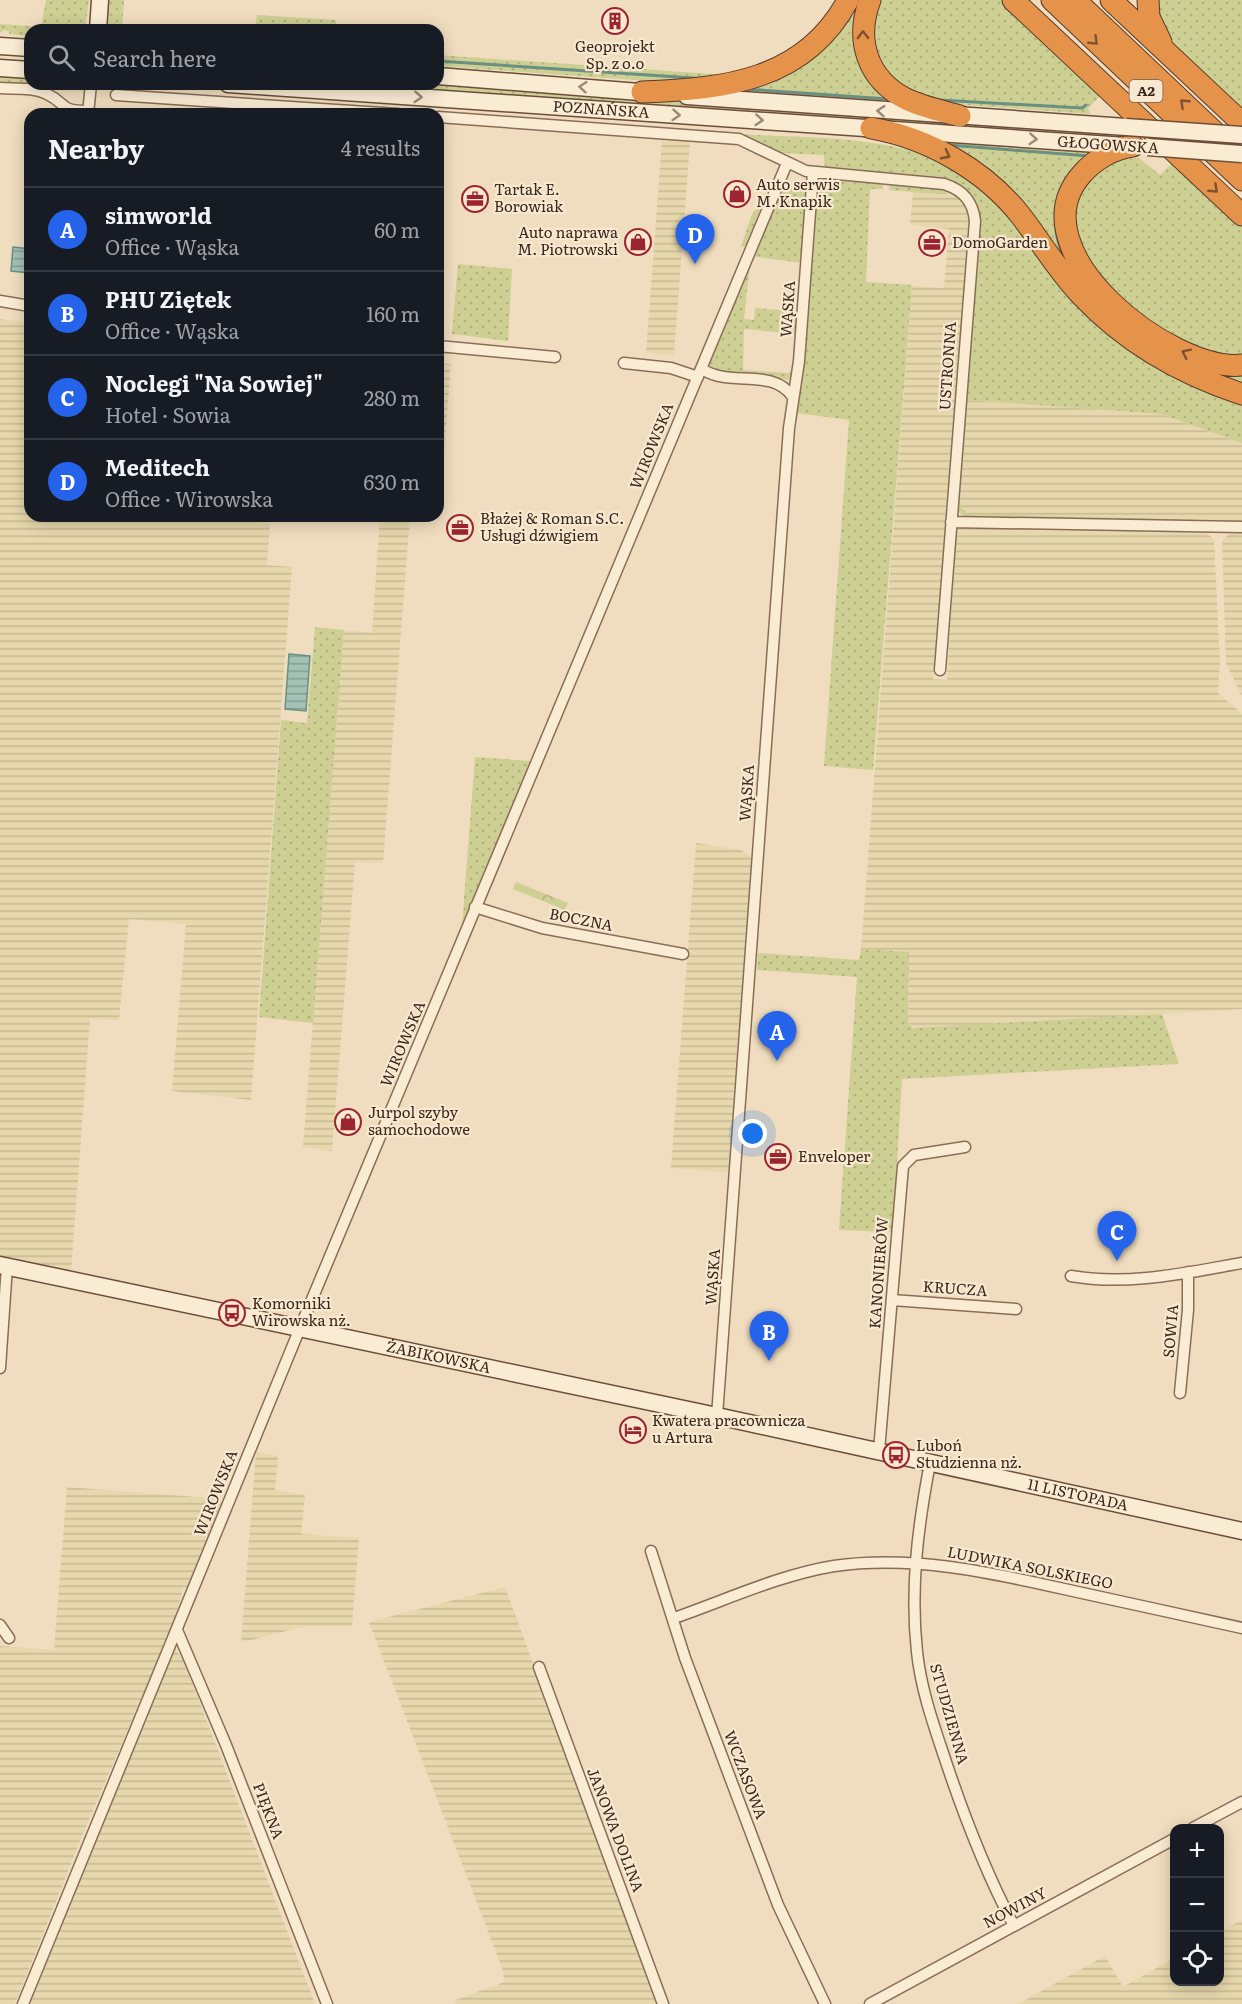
<!DOCTYPE html>
<meta charset="utf-8">
<style>
body{margin:0;font-family:Literata,serif;background:#242831;color:#f1f3f6}
.controls{position:absolute;right:18px;bottom:18px;display:grid;overflow:hidden;border-radius:12px;box-shadow:0 3px 15px #0003}
.controls button{width:54px;height:54px;display:grid;place-items:center;padding:0;border:0;border-bottom:2px solid #363941;background:#171b24;color:#f1f3f6;font:30px sans-serif}
.you{position:absolute;left:753px;top:1134px;width:21px;height:21px;margin:-15px;border:4px solid #fff;border-radius:50%;background:#1a73e8;box-shadow:0 0 0 9px #1a73e833}
.badge{display:grid;place-items:center;width:39px;height:39px;border-radius:50%;background:#2563eb;color:#fff;font-size:20px;font-weight:700}
.pin{position:absolute;translate:-50% -50px;filter:drop-shadow(0 2px 3px #0008)}
.pin::after{content:'';position:absolute;top:32px;width:21px;height:18px;background:inherit;clip-path:polygon(0 0,100% 0,50% 100%)}
.list{margin:0;padding:0;list-style:none}
h2{display:flex;justify-content:space-between;align-items:center;height:78px;margin:0;padding:0 24px;font-size:26px}
h2 small{font-size:20px;font-weight:400;color:#9ea1a6}
.list li{display:grid;grid-template-columns:39px 1fr auto;gap:18px;align-items:center;box-sizing:border-box;height:84px;padding:0 24px;border-top:2px solid #363941}
.list b{display:block;font-size:22px;white-space:nowrap}
.list p{margin:0;font-size:20px;white-space:nowrap;color:#9ea1a6}
.list em{font-size:20px;font-style:normal;color:#9ea1a6}
.icon{flex:none;width:33px;height:33px;fill:none;stroke:currentColor;stroke-width:2;stroke-linecap:round;stroke-linejoin:round}
.map{position:relative;flex:none;width:1242px;height:2004px;overflow:hidden}
.search{position:absolute;background:#171b24;box-shadow:0 3px 15px #0003;left:24px;top:24px;width:420px;height:66px;display:flex;align-items:center;gap:15px;box-sizing:border-box;padding:0 21px;border-radius:18px;color:#9ea1a6;font-size:22px}
.panel{position:absolute;background:#171b24;box-shadow:0 3px 15px #0003;left:24px;top:108px;width:420px;height:414px;border-radius:18px}
.map>svg:first-child{display:block}
</style>
<div class="map">
<svg width="1242" height="2004" viewBox="0 0 1242 2004">
<defs>
<pattern id="farmland-rules" width="6" height="5" patternUnits="userSpaceOnUse" patternTransform="scale(1.5)"><rect width="6" height="5" fill="#e6d7ac"/><path d="M0 2.5h6" fill="none" stroke="#c6b993"/></pattern>
<pattern id="grass-dots" width="8" height="8" patternUnits="userSpaceOnUse" patternTransform="scale(1.5)"><rect width="8" height="8" fill="#cdcf93"/><path d="M2 2h.1M6 6h.1" fill="none" stroke="#b1b27e" stroke-width="1.8" stroke-linecap="round"/></pattern>
<pattern id="forest-crowns" width="20" height="18" patternUnits="userSpaceOnUse" patternTransform="scale(1.5)"><rect width="20" height="18" fill="#cdcf93"/><path d="M2 6a3 3 0 1 1 6 0M12 15a3 3 0 1 1 6 0" fill="none" stroke="#b1b27e"/></pattern>
<pattern id="water-rules" width="6" height="5" patternUnits="userSpaceOnUse" patternTransform="scale(1.5)"><rect width="6" height="5" fill="#a3c2b6"/><path d="M0 2.5h6" fill="none" stroke="#869e93"/></pattern>
</defs>
<rect width="100%" height="100%" fill="#f0ddbf"/>
<path fill="url(#farmland-rules)" d="M662,140L690,142L674,355L646,353Z
M913,192L958,196L970,208L933,679L947,680L955,534L960,527L1203,531L1214,539L1220,663L1218,693L1242,714V1009L917,1029L908,1022L909,952L861,949L912,286L944,288L949,229L910,225Z
M0,319L30,323V516H217L218,519L270,523L267,565L292,567L251,1100L172,1091L186,924L129,919L119,1020L90,1019L71,1272L0,1257Z
M438,363L451,364L439,517L428,516H438Z
M968,400L1161,414L1242,443V521L973,517L962,508L959,499Z
M380,516H410L383,863L355,862L332,1151L303,1147L344,630L372,633Z
M1231,532H1242V697L1226,663L1222,541Z
M696,843L741,850L756,860L733,1173L671,1168Z
M256,1452L278,1456L275,1490L305,1495L301,1534L359,1538L352,1626H305L241,1643Z
M67,1487L221,1499L220,1510L188,1588L183,1587L177,1615L82,1836L15,2004H0V1646L54,1650Z
M505,1587L551,1712L660,2004H456L455,2000L505,1982L502,1968L369,1622Z
M175,1649L183,1659L315,2004H30Z
M1242,1920V2004H1018L1105,1956L1123,1987L1174,1958V1982H1220V1932Z"/>
<path fill="url(#grass-dots)" d="M46,0H89L85,30H30V36L9,34V31L4,30L0,33V24L41,27Z
M109,0H124L122,30H108Z
M853,0H866L859,20L902,104L731,92L750,85Z
M875,0H1006L1242,222V362L1232,363L1141,321L1072,245L1079,183L1118,159L1139,158L1160,175L1171,164L1101,95L1088,108L1091,114L925,102L881,74L869,16Z
M1152,0H1242V115L1174,50Z
M257,15L336,20V30H255Z
M438,55L727,75L677,83L438,66Z
M0,74L30,76V84H64V86L62,89L0,83Z
M300,84H438L1131,134L1139,141Z
M737,134C799,138 885,135 941,162C971,176 995,201 1017,226L1242,403V443L1161,414L968,400L959,499L962,508L969,514L1242,521V524L964,517L956,509L978,209L969,193L825,170L824,155L781,153Z
M926,140L1102,153L1062,193L1100,299L1242,371V390L1128,332L1025,215Z
M822,178L883,181V189H870L866,282L912,285L873,770L824,766L849,420L797,413L816,182Z
M890,182L945,189L948,195L889,190Z
M783,183H809L803,263L756,257L754,253Z
M764,194H768L745,247L741,246L751,217Z
M970,208L971,215L938,655L934,665Z
M750,263L744,319L754,320L755,308L800,312L798,334L744,329L743,370L788,373L796,366L790,380L718,371L709,365Z
M458,264L512,269L508,341L452,334Z
M315,627L344,630L313,1023L259,1017L281,720L307,723Z
M475,757L530,761L462,926Z
M861,949L909,952L908,1022L913,1028L1162,1014L1179,1064L902,1079L893,1232L839,1230L857,977L757,970L758,953L859,960Z"/>
<path fill="url(#forest-crowns)" d="M516,882L568,903L565,910L513,889Z"/>
<path fill="url(#water-rules)" stroke="#699083" stroke-width="1.5" d="M13,247L30,249V273L11,271Z
M289,654L310,656L306,711L285,709Z"/>
<g fill="none" stroke-linecap="round" stroke-linejoin="round">
<path stroke="#699083" stroke-width="3" d="M438,61L693,78
M745,89L888,99
M939,100L1082,108L1086,105
M949,145L1089,156
M1066,261C1051,233 1051,200 1071,174
M1214,373L1240,375"/>
<defs>
<path id="street" d="M0,88C15,89 33,87 47,94C68,104 58,111 88,111
M116,95L321,109
M88,114L91,84
M320,114L321,109L398,114
M438,117L739,139L806,171L944,184C963,190 973,201 975,221L940,670
M0,301L30,306
M438,346L555,357
M624,363L671,368L698,377
M701,369C707,372 713,375 719,376C745,382 775,372 793,397
M951,522L1242,527
M475,907L542,928L683,954
M1071,1276C1128,1286 1185,1273 1242,1263
M892,1300L1016,1309
M0,1368L7,1266
M1180,1393L1188,1310V1272
M717,1416L789,428L799,361L813,172
M879,1451L903,1166L914,1155L965,1147
M930,1463C918,1526 910,1588 917,1652C921,1690 934,1726 946,1762C965,1819 986,1873 1014,1926
M651,1551L685,1658L778,1905L825,2004
M674,1618C726,1600 779,1575 834,1566C912,1555 989,1572 1064,1589C1123,1602 1183,1615 1242,1628
M0,1625L9,1638
M177,1630L226,1745L327,2004
M539,1667L663,2004
M1193,1828L1242,1802
M23,2004L300,1328L787,163
M870,2004L1174,1839"/>
<g id="secondary">
<path d="M98,30L100,0"/>
<path d="M0,46L30,48"/>
<path d="M0,68L30,70"/>
<path d="M438,76L652,93"/>
<path id="s1" d="M228,84L1126,146"/>
<path d="M687,96L1126,127"/>
<path id="s2" d="M0,1265L717,1416L1242,1531"/>
</g>
<path id="highway" d="M870,0C855,40 867,79 906,99C923,107 942,111 960,116
M1013,0L1242,215
M1052,0L1242,180
M1075,0L1242,158
M1111,0L1242,123
M1148,0L1149,17L1161,42
M642,92C724,89 805,81 848,0
M871,128C928,138 985,170 1021,216C1041,242 1058,271 1081,295C1126,343 1181,374 1242,394
M1133,146C1114,148 1094,160 1082,174C1013,251 1173,373 1242,365"/>
</defs>
<use href="#street" stroke="#8a6d57" stroke-width="13"/>
<use href="#secondary" stroke="#6c4e3a" stroke-width="19"/>
<use href="#highway" stroke="#573c2b" stroke-width="23"/>
<use href="#street" stroke="#faebd3" stroke-width="10"/>
<use href="#secondary" stroke="#faebd3" stroke-width="16"/>
<use href="#highway" stroke="#e5924b" stroke-width="21"/>
<defs>
<path id="secondary-bridge" d="M1126,127L1242,135
M1148,147L1242,154"/>
</defs>
<use href="#secondary-bridge" stroke="#6c4e3a" stroke-width="19" stroke-linecap="butt"/>
<use href="#secondary-bridge" stroke="#faebd3" stroke-width="16"/>
</g>
<defs><path id="oneway-chevron" d="M-2-3.5L2.5 0L-2 3.5" fill="none" stroke-width="1.6" stroke-linecap="round" stroke-linejoin="round" transform="scale(1.5)"/></defs>
<g stroke="#7e522f">
<use href="#oneway-chevron" transform="translate(863 35) rotate(-91)"/>
<use href="#oneway-chevron" transform="translate(1094 41) rotate(44)"/>
<use href="#oneway-chevron" transform="translate(1184 103) rotate(-137)"/>
<use href="#oneway-chevron" transform="translate(946 155) rotate(28)"/>
<use href="#oneway-chevron" transform="translate(1214 189) rotate(43)"/>
<use href="#oneway-chevron" transform="translate(1186 353) rotate(-154)"/>
</g>
<g stroke="#9a8978">
<use href="#oneway-chevron" transform="translate(583 87) rotate(-175)"/>
<use href="#oneway-chevron" transform="translate(418 97) rotate(4)"/>
<use href="#oneway-chevron" transform="translate(881 111) rotate(-176)"/>
<use href="#oneway-chevron" transform="translate(676 115) rotate(4)"/>
<use href="#oneway-chevron" transform="translate(759 120) rotate(4)"/>
<use href="#oneway-chevron" transform="translate(1033 139) rotate(4)"/>
</g>
<defs>
<symbol id="building-ring" viewBox="-11 -11 22 22"><circle r="9.5" fill="#f7e8cf" stroke="#9c2330" stroke-width="1.5"/><path d="M-4-6H4V6H1V3H-1V6H-4ZM-2.5-4.3h1.7v1.8h-1.7ZM.8-4.3h1.7v1.8H.8ZM-2.5-1h1.7V.8h-1.7ZM.8-1h1.7V.8H.8Z" fill="#9c2330"/></symbol>
<symbol id="shop-ring" viewBox="-11 -11 22 22"><circle r="9.5" fill="#f7e8cf" stroke="#9c2330" stroke-width="1.5"/><path d="M-5-2.5h2.3a2.7 3.5 0 0 1 5.4 0H5L5.5 6h-11ZM-1.5-2.5h3a1.5 2.3 0 0 0-3 0Z" fill="#9c2330"/></symbol>
<symbol id="office-ring" viewBox="-11 -11 22 22"><circle r="9.5" fill="#f7e8cf" stroke="#9c2330" stroke-width="1.5"/><path d="M-6-3h4V-5.5h4V-3h4V5H-6ZM-1-4.5V-3h2v-1.5ZM-6 0V1H6V0Z" fill="#9c2330"/></symbol>
<symbol id="bus-ring" viewBox="-11 -11 22 22"><circle r="9.5" fill="#f7e8cf" stroke="#9c2330" stroke-width="1.5"/><path d="M-5-6H5V4H4V6H2V4H-2V6H-4V4H-5ZM-3.5-4V0h7V-4ZM-3.5 1.2v1.5H-2V1.2ZM2 1.2v1.5H3.5V1.2Z" fill="#9c2330"/></symbol>
<symbol id="hotel-ring" viewBox="-11 -11 22 22"><circle r="9.5" fill="#f7e8cf" stroke="#9c2330" stroke-width="1.5"/><path d="M-6-4.5h1.5V1H6V5H4.5V3h-9V5H-6ZM-4 0a1.8 1.8 0 1 1 3.6 0ZM.5 0V-2.5h3Q6-2.5 6 0Z" fill="#9c2330"/></symbol>
</defs>
<g fill-rule="evenodd">
<use href="#building-ring" x="600" y="6" width="30" height="30"/>
<use href="#shop-ring" x="722" y="179" width="30" height="30"/>
<use href="#office-ring" x="460" y="184" width="30" height="30"/>
<use href="#shop-ring" x="623" y="227" width="30" height="30"/>
<use href="#office-ring" x="917" y="228" width="30" height="30"/>
<use href="#office-ring" x="445" y="513" width="30" height="30"/>
<use href="#shop-ring" x="333" y="1107" width="30" height="30"/>
<use href="#office-ring" x="763" y="1142" width="30" height="30"/>
<use href="#bus-ring" x="217" y="1298" width="30" height="30"/>
<use href="#hotel-ring" x="618" y="1415" width="30" height="30"/>
<use href="#bus-ring" x="881" y="1440" width="30" height="30"/>
</g>
<g text-anchor="middle" stroke-width="4.5" stroke-linejoin="round" paint-order="stroke">
<rect fill="#f7e8cf" stroke="#726152" stroke-width="1.5" x="1129.5" y="80" width="33" height="22" rx="4.5"/>
<g font-size="14" font-weight="bold" fill="#39271c">
<text x="1146" y="96">A2</text>
</g>
<g font-size="15" fill="#39271c" stroke="#f7e8cf" text-anchor="start">
<text x="615" y="52" text-anchor="middle">Geoprojekt<tspan x="615" dy="17">Sp. z o.o</tspan></text>
<text x="756" y="190">Auto serwis<tspan x="756" dy="17">M. Knapik</tspan></text>
<text x="494" y="195">Tartak E.<tspan x="494" dy="17">Borowiak</tspan></text>
<text x="618" y="238" text-anchor="end">Auto naprawa<tspan x="618" dy="17">M. Piotrowski</tspan></text>
<text x="952" y="248">DomoGarden</text>
<text x="480" y="524">Błażej &amp; Roman S.C.<tspan x="480" dy="17">Usługi dźwigiem</tspan></text>
<text x="368" y="1118">Jurpol szyby<tspan x="368" dy="17">samochodowe</tspan></text>
<text x="798" y="1162">Enveloper</text>
<text x="252" y="1309">Komorniki<tspan x="252" dy="17">Wirowska nż.</tspan></text>
<text x="652" y="1426">Kwatera pracownicza<tspan x="652" dy="17">u Artura</tspan></text>
<text x="916" y="1451">Luboń<tspan x="916" dy="17">Studzienna nż.</tspan></text>
</g>
<g font-size="15" fill="#39271c" stroke="#f7e8cf">
<text dy="5" stroke="none"><textPath href="#s1" startOffset="374">POZNAŃSKA</textPath></text>
<text transform="translate(1108 145) rotate(4)" y="5">GŁOGOWSKA</text>
<text transform="translate(788 309) rotate(-86)" y="5">WĄSKA</text>
<text transform="translate(948 366) rotate(-86)" y="5">USTRONNA</text>
<text transform="translate(652 446) rotate(-68)" y="5">WIROWSKA</text>
<text transform="translate(747 793) rotate(-86)" y="5">WĄSKA</text>
<text transform="translate(581 920) rotate(11)" y="5">BOCZNA</text>
<text transform="translate(403 1044) rotate(-67)" y="5">WIROWSKA</text>
<text transform="translate(879 1273) rotate(-86)" y="5">KANONIERÓW</text>
<text transform="translate(713 1277) rotate(-86)" y="5">WĄSKA</text>
<text transform="translate(955 1289) rotate(4)" y="5">KRUCZA</text>
<text transform="translate(1171 1331) rotate(-85)" y="5">SOWIA</text>
<text dy="5" stroke="none"><textPath href="#s2" startOffset="448">ŻABIKOWSKA</textPath></text>
<text transform="translate(216 1493) rotate(-68)" y="5">WIROWSKA</text>
<text dy="5" stroke="none"><textPath href="#s2" startOffset="1102">11 LISTOPADA</textPath></text>
<text transform="translate(1030 1568) rotate(11)" y="5">LUDWIKA SOLSKIEGO</text>
<text transform="translate(949 1714) rotate(74)" y="5">STUDZIENNA</text>
<text transform="translate(745 1775) rotate(69)" y="5">WCZASOWA</text>
<text transform="translate(268 1811) rotate(69)" y="5">PIĘKNA</text>
<text transform="translate(615 1830) rotate(69)" y="5">JANOWA DOLINA</text>
<text transform="translate(1015 1908) rotate(-28)" y="5">NOWINY</text>
</g>
</g>
</svg>
<div class="controls">
<button>+</button>
<button>−</button>
<button><svg class="icon" aria-label="locate" viewBox="0 0 24 24"><circle cx="12" cy="12" r="6"/><path d="M12 2v4M12 18v4M2 12h4M18 12h4"/></svg></button>
</div>
<div class="you"></div>
<div class="pin badge" style="left:777px;top:1061px">A</div>
<div class="pin badge" style="left:769px;top:1361px">B</div>
<div class="pin badge" style="left:1117px;top:1261px">C</div>
<div class="pin badge" style="left:695px;top:264px">D</div>
<div class="search"><svg class="icon" aria-label="search" viewBox="0 0 24 24"><circle cx="10" cy="10" r="6"/><path d="M15 15l6 6"/></svg>Search here</div>
<section class="panel">
<h2>Nearby<small>4 results</small></h2>
<ul class="list">
<li><span class="badge">A</span><div><b>simworld</b><p>Office · Wąska</p></div><em>60 m</em></li>
<li><span class="badge">B</span><div><b>PHU Ziętek</b><p>Office · Wąska</p></div><em>160 m</em></li>
<li><span class="badge">C</span><div><b>Noclegi &quot;Na Sowiej&quot;</b><p>Hotel · Sowia</p></div><em>280 m</em></li>
<li><span class="badge">D</span><div><b>Meditech</b><p>Office · Wirowska</p></div><em>630 m</em></li>
</ul>
</section>
</div>
